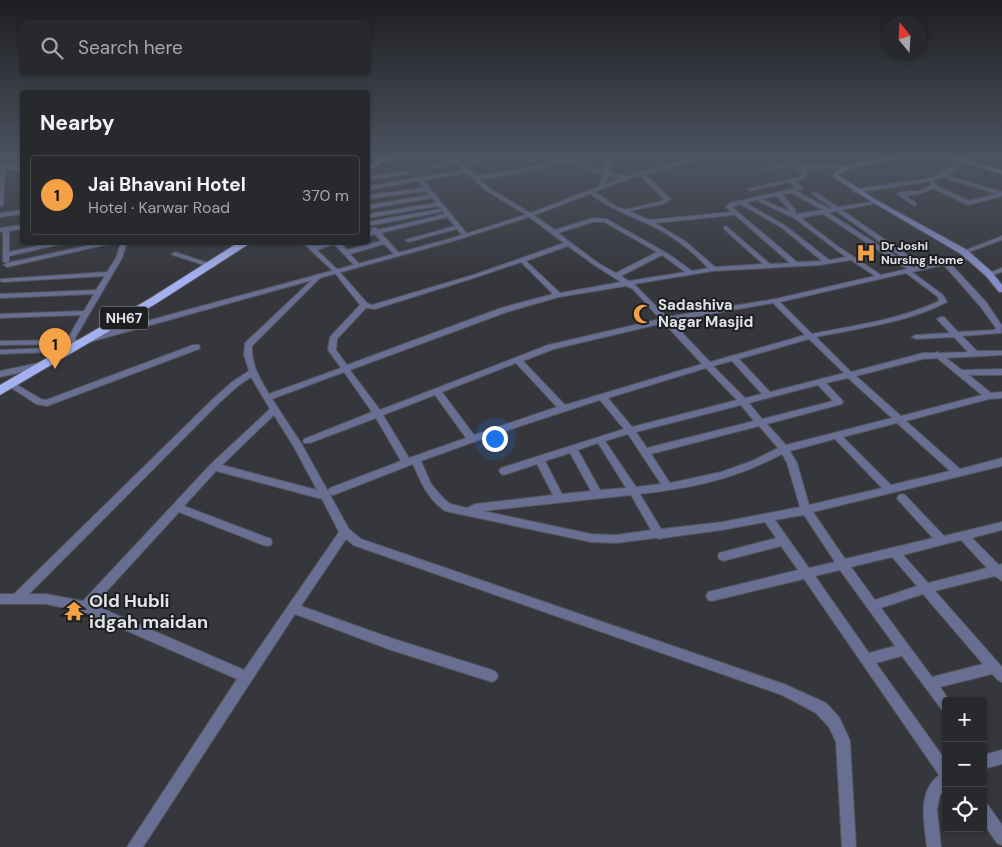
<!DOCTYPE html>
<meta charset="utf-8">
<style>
body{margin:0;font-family:"DM Sans",sans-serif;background:#343539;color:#f1f3f6}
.controls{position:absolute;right:15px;bottom:15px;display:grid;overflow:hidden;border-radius:5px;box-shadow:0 1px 4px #0004}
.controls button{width:45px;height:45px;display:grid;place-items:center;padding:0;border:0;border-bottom:1px solid #444549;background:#28292d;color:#f1f3f6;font:25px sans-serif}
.compass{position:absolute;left:882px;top:15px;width:45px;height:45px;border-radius:50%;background:#28292d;box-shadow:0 1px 4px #0004;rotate:342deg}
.you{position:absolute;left:494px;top:438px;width:18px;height:18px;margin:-12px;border:4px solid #fff;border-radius:50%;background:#1a73e8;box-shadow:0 0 0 8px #1a73e833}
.badge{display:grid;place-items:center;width:32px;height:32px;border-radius:50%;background:#f5a246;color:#111;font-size:16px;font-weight:700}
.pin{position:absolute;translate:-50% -41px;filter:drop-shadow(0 1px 2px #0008)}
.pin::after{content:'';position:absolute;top:26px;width:18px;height:15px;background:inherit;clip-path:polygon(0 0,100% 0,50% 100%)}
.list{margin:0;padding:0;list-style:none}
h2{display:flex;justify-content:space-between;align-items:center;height:65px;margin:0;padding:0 20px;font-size:21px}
h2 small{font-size:16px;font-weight:400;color:#a5a6aa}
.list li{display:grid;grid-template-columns:32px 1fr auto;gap:15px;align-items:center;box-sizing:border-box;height:80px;margin:0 10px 10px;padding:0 10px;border:1px solid #444549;border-radius:5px}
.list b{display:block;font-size:19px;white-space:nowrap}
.list p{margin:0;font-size:16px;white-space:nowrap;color:#a5a6aa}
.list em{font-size:16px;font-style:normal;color:#a5a6aa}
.icon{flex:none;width:28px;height:28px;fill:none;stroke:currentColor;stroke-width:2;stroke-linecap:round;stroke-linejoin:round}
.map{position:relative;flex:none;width:1002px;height:847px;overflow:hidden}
.search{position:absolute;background:#28292d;box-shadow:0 1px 4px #0004;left:20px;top:20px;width:350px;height:55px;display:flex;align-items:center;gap:12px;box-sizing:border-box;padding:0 18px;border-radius:5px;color:#a5a6aa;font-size:19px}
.panel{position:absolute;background:#28292d;box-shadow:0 1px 4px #0004;left:20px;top:90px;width:350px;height:155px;border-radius:5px}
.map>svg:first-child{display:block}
</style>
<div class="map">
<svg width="1002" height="847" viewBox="0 0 1002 847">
<rect width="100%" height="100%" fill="#36373c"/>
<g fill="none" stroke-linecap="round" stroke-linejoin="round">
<defs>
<path id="minor" d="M368,158H384L368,162Z
M452,158H457L462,163L477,161V158H482V163L465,166L476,176L515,170L563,160V158L571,159L588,167L604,171L606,163L610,158H615L611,163L609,172L629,178L626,180L608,175L605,185L602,187L599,185L603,174L584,169L567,162L515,174L479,179L489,188L532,214L555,230L593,218L607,219L670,255L692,271L708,268C693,252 676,238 656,228C632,216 609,209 588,192V190C599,190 611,207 623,209C630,210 651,203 659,202L664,199L637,173L642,172L671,199L663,204L629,211L649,220L731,212L726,207L730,203L796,188L789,182L750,191L747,189L800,177L802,173L793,165L761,171L758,169L791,162L787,158H792L801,166L828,164L848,166L851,168L850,169L828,168L804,169L808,173L804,179L795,181L803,188L801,190L796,191L830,209L832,208L812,194V192H816L838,207L878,201V203L842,210L923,266L971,256V258L950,263L986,302L1002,326L1001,333L962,336L977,351H1002V355L946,358L962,370L1002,369V375H969L991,393L1002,392V398L989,399L906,421L960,469L1002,458V466L813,512L845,559L933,538L899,501L897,498L899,495L902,494L905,495L944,536L1002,522V530L972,538L999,565L1002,564V581L995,576L935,591L1002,667V682L998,680L992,674L940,687L950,701H946V712L942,710L902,656L876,663L946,761V788L940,795L937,809L941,847H927C924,823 917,792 939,775L804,579L712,601L708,600L706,596L708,592L712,591L798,570L781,546L723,561L719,559L718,556L719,553L776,538L765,522L722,530L663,538L659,539L656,538L616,543L591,542L445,511C428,499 421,483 413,464L336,494L333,495L330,494L328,491L330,488L401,461L376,418L310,443H304L303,441L304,439L372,412L344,372L272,399L301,443L349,529L361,539L784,684L826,703L839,717L848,736L850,741L856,847H842L836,742L829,727L816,713L782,695L353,545L346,539L301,606L391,638L492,670L496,672L498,676L496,680L492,682L391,650L295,614L143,847H127L237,679L84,612L46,604H0V594H14L214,398L232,382L249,371L244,355L245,343L317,275L319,274L322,276L252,346C251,364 260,379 269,394L341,368L328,350L330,337L360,305L334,272L302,242H309L313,246L326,242H340L347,250L381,241L375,234L368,236V232L373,231L371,229L372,228H376L378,230L445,214L438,206L368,218V214L436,203L432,198L368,209V205L429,195L426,191L368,199V195L424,188L418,181L368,190V186L464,170L457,164L434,168L431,166L454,161ZM467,173L485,190L528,216L564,243L473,275L372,305L367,303L338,270L317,250L334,244L355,266L357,267L360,265L350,254L384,244L395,255H399V253L381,233L447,217L455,226L405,240L408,242L457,229L463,236H467L468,235L423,180ZM791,193L823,210L795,214L796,211L782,194ZM777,196L790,211V212L762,199ZM756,200L794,218L846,257L829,260L786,226L746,203ZM740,204L782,228L822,261L797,262L732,207ZM836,211L916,267L914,268L829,213ZM823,214L907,269L881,275L836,245L801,218ZM735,215L790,263L770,264L726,226L724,227V229L763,264L715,267L685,241L655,223ZM593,222H604L657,252L616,273L598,263L558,233ZM568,246L594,265L621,282L560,293L526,261ZM662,255L685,272L629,281L621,276ZM851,260L875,276L775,299L667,317L634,284L713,271L820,265ZM521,262L553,294L501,308L347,365L336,350L337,339L366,308L375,309L477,277ZM944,265L980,306L996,328L994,330L958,332L944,317H941L937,319L950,333L916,335L912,337L916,339L954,337L968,352L940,353L937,352L934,353H923L851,372L816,337C860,328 905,323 945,303L947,302L943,295L912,272ZM906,273L938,297L939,301C899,320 855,325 812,334L780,302ZM626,286L633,289L660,319L548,345L380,410L350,370L507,312L559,297ZM773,303L805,335L710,362L671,321ZM664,323L702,364L565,405L523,361L554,349ZM809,339L844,373L770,392L739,359ZM937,358L982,395L901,416L856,376L923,359ZM732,361L762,394L745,398L713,366ZM516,363L557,407L474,435L442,392ZM706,368L737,400L632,427L608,398ZM251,377L270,409L211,464L83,601L46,594H29L220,402L238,386ZM848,378L892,418L786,445L767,424L842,404L843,402L842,400L826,383ZM818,385L833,401L762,419L749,403ZM435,395L466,438L409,458L383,415ZM600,400L624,429L501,468L499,471L501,474L504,475L537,464L553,495L475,504L467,508L451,504L445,500L431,484L421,461L493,435ZM741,405L754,421L647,448L636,432ZM274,415L294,447L317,490L222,465ZM897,423L950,471L891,485L843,437ZM759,426L778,448L752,461L721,472L670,483L651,454ZM628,434L661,484L636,487L605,441ZM835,439L882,488L809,505L797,463L790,451ZM598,443L626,488L600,490L578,450ZM570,453L591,491L562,494L545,461ZM782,454L787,463L800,507L722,522L661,529L640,494C693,488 735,479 782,454ZM216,471L322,499L339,532L244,670L94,605L179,512L263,545L267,546L271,545L272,542L271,539L184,506ZM631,495L651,530L616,535L591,534L483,511ZM804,515L835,562L809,568L775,520ZM961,540L987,568L928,583L903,555ZM892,557L917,586L875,600L851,567ZM840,570L895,646L869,653L815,576ZM923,594L983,664L932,677L881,608Z
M964,159L966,160V162L946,175L1002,192V196L968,205L933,188L922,193L906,196L916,203V205L914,206L897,194L900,192L919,191L932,185L930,183L933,181L937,186L969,201L996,194L942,177L932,181L856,193L853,191L856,189L931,178L940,174Z
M2,164L5,166L3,205L0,207V165Z
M406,171L408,172V174L368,180V177Z
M439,209L441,210V212L368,226V222Z
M22,210V214L0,217V213Z
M6,227L9,229V252L56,242H70L9,256V261L6,263L3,261V229Z
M1002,236V240L966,253L961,252Z
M104,242H118L7,267L4,265L7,263Z
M121,242H127L122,258L74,340H78L79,342L78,344L0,345V341L67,340L81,315L0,318V314L84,311L94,294L0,298V294L96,290L105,276L3,282L0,281L1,279L107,272L116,258Z
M175,252L214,265L215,266L214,267H210L173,255L172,254Z
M1002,268V272L989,276L986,274Z
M193,345H199L200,347L199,349L47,406L36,404L7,385L11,382L14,383L41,399L46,400Z
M71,347H74L75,349L74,351L0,354V350Z
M1002,750V764L983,769V755Z
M983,803L988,805L1002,825V845L997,843L983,823Z"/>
<path id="tertiary" d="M691,158H709L686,163L628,179L532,216L453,241L90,342L87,343L83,340L84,338L449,239L528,214L624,177Z
M0,164L22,166V170L0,168Z
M22,225V229L0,232V228Z
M43,362L46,363L48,365L46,367L0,377V371Z"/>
<path id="secondary" d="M884,158H897L850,169L838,175L878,201L967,250L992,272L1002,285V292H999L986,276L961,254L874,203L832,176C839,164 871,161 884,158Z
M952,158H962L1002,170V174Z"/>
<path id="trunk" d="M381,158H391L368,171V166Z
M239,242H252L157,303L0,395V385L149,299Z"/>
</defs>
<use href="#minor" stroke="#525357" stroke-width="2"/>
<use href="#tertiary" stroke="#525357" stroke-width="2"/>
<use href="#secondary" stroke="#525357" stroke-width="2"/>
<use href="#trunk" stroke="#525357" stroke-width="2"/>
<use href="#minor" fill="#686f93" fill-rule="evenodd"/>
<use href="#tertiary" fill="#686f93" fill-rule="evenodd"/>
<use href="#secondary" fill="#838ec6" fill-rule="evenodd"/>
<use href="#trunk" fill="#a4b1f0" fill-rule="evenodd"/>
</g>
<linearGradient id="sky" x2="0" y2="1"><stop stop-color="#1e1e21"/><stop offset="0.57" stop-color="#4c5361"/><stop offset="1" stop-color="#4c5361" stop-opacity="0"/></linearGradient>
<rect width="1002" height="277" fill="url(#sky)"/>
<defs>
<symbol id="hospital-bare" viewBox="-9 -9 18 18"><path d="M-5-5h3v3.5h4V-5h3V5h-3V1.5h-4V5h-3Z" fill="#f5a246" stroke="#1e1f21" stroke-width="2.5" paint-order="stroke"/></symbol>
<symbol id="mosque-bare" viewBox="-9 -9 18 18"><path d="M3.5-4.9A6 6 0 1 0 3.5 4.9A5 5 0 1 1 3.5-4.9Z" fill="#f5a246" stroke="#1e1f21" stroke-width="2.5" paint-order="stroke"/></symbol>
<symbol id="temple-bare" viewBox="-9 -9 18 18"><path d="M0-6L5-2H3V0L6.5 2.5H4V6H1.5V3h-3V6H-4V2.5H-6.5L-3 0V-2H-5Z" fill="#f5a246" stroke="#1e1f21" stroke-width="2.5" paint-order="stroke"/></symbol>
</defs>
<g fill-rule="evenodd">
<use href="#hospital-bare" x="852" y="239" width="28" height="28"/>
<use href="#mosque-bare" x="629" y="300" width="28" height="28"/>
<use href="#temple-bare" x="60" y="597" width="28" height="28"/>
</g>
<g text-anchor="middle" stroke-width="4" stroke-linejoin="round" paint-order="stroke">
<g font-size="12" font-weight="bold" fill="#e2e3e7" stroke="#1e1f21" text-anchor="start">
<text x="881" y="250">Dr Joshi<tspan x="881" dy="14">Nursing Home</tspan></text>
</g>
<rect fill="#1e1f21" stroke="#a7a8ac" stroke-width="1" x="100" y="306.5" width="48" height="23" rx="4"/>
<g font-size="14" font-weight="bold" fill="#e2e3e7">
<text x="124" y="323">NH67</text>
</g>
<g font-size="15" font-weight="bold" fill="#e2e3e7" stroke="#1e1f21" text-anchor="start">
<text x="658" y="310">Sadashiva<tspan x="658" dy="17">Nagar Masjid</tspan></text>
</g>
<g font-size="18" font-weight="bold" fill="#e2e3e7" stroke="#1e1f21" text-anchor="start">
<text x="89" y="607">Old Hubli<tspan x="89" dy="21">idgah maidan</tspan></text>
</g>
</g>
</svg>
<div class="controls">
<button>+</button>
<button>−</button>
<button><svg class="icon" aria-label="locate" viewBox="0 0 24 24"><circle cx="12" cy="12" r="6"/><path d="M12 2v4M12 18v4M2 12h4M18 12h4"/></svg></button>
</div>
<svg class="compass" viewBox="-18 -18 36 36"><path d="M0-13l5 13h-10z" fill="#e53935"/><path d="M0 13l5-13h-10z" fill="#a5a6aa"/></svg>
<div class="you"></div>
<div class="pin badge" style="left:55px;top:369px">1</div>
<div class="search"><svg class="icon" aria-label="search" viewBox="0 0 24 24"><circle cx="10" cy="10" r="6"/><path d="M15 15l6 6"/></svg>Search here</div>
<section class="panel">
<h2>Nearby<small></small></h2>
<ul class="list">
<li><span class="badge">1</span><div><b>Jai Bhavani Hotel</b><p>Hotel · Karwar Road</p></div><em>370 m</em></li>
</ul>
</section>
</div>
